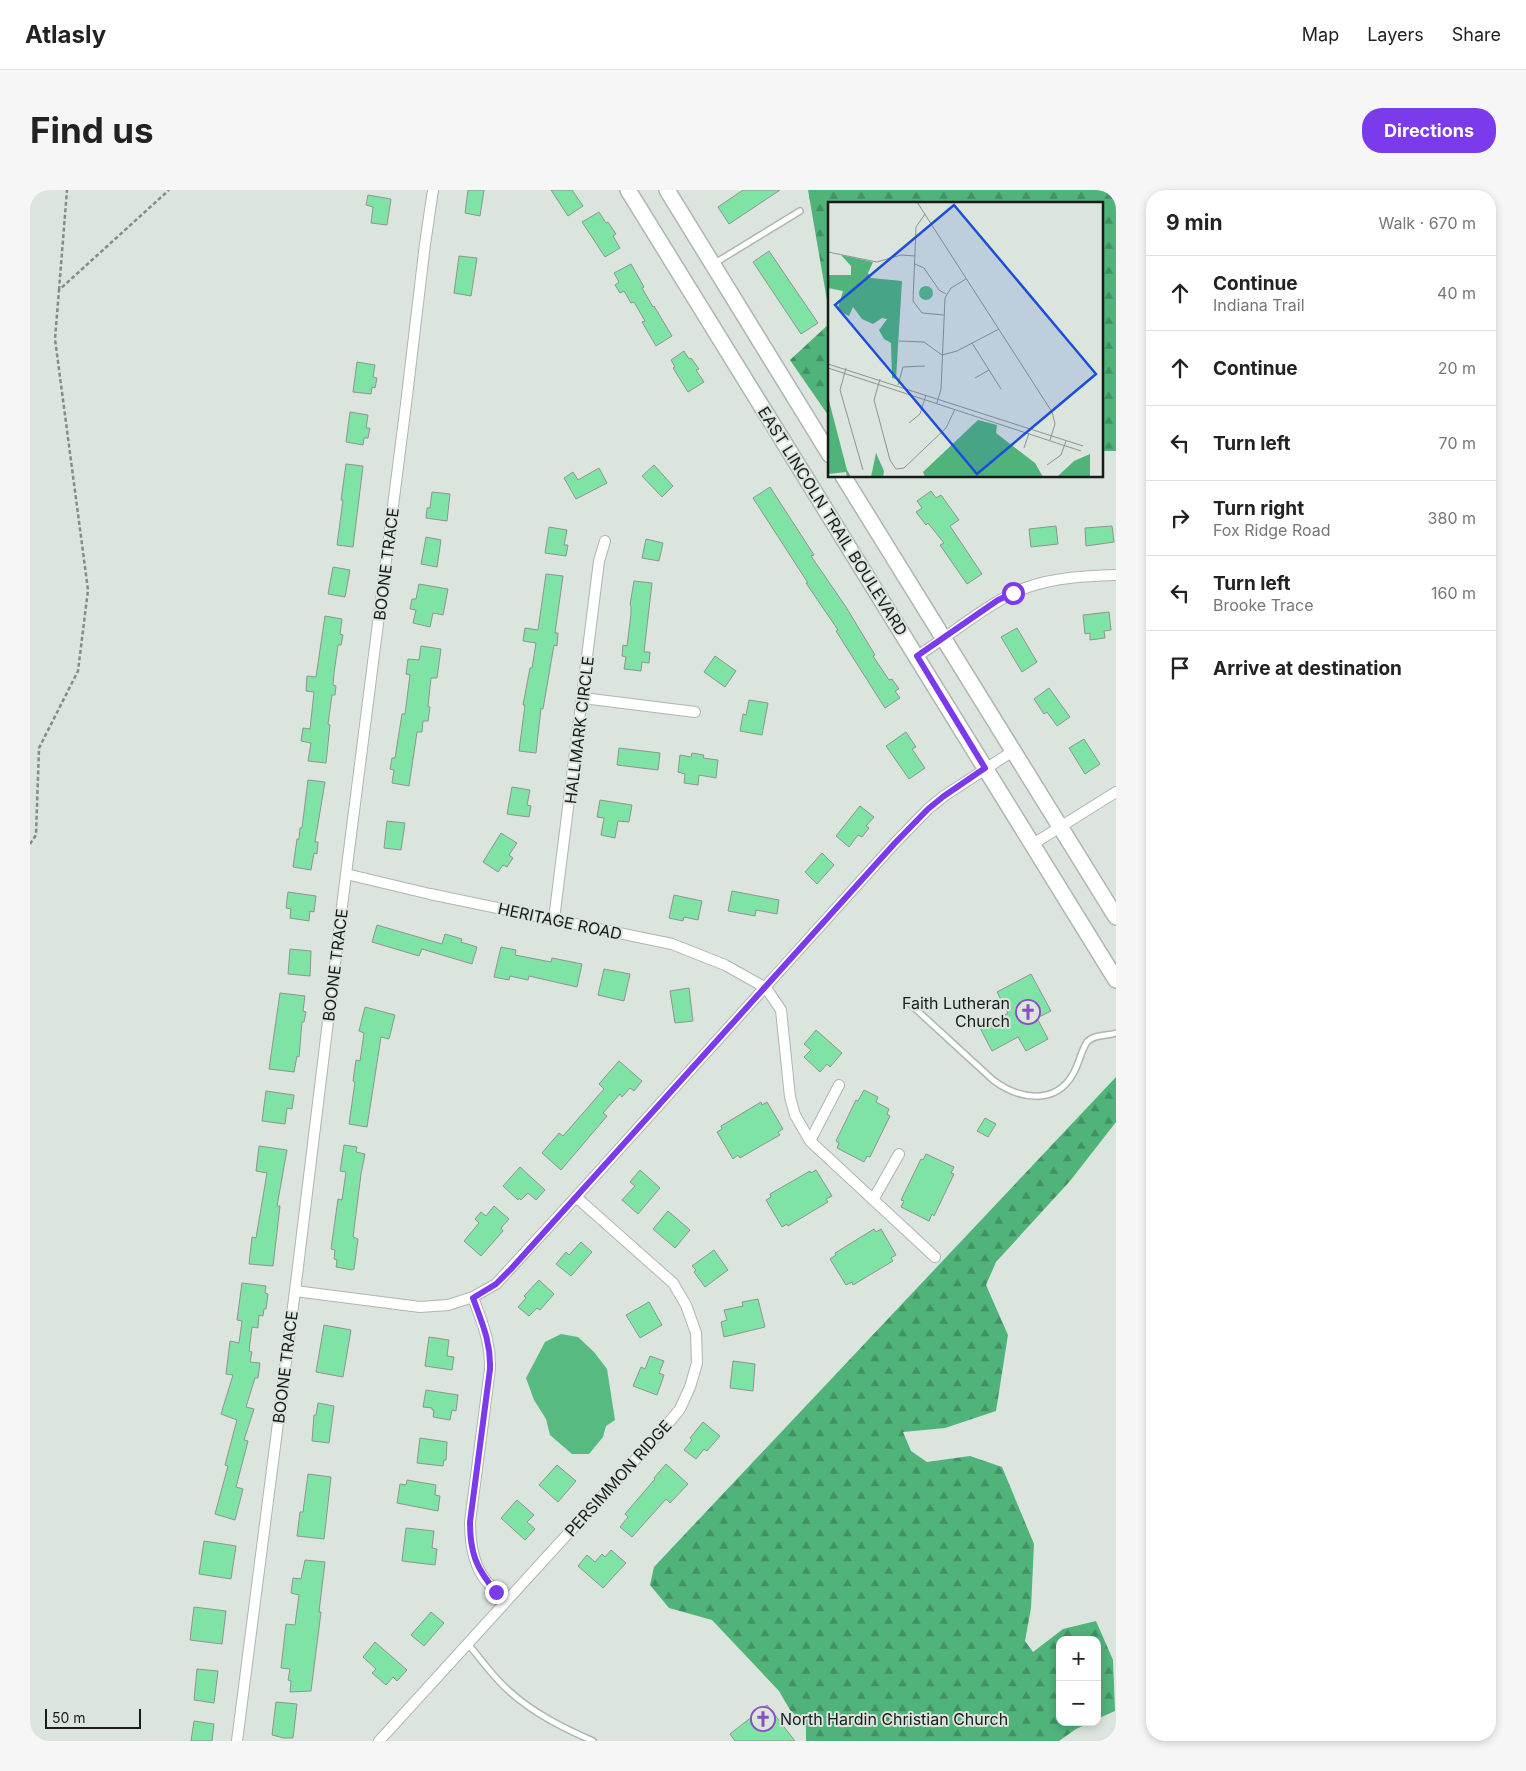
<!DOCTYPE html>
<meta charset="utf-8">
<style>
body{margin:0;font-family:Inter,sans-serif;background:#f6f6f6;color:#222}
.controls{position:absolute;right:15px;bottom:15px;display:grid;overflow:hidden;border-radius:10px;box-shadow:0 2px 8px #0003}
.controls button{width:45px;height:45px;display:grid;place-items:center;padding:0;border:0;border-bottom:1px solid #e0e0e0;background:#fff;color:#222;font:25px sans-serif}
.scale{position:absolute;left:15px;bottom:12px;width:96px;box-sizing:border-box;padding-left:5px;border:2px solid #181b19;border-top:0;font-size:14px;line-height:18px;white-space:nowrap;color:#181b19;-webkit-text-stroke:4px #dbe4dd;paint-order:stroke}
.stop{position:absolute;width:15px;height:15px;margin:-11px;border:4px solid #7c3aed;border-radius:50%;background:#fff}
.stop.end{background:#7c3aed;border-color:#fff;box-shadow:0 1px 5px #0008}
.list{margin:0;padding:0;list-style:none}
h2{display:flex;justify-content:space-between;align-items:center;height:65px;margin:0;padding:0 20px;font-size:21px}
h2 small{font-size:16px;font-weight:400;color:#767676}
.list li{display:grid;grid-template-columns:32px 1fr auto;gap:15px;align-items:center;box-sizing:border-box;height:75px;padding:0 20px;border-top:1px solid #e0e0e0}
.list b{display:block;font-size:19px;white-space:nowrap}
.list p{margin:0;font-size:16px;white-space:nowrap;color:#767676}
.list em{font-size:16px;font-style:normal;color:#767676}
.icon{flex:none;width:28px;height:28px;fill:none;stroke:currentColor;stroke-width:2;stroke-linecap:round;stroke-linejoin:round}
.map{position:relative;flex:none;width:1086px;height:1551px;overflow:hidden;border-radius:20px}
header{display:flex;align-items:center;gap:30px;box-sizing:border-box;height:70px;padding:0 25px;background:#fff;border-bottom:1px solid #e0e0e0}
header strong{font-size:24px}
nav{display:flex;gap:28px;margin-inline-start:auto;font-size:18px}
.intro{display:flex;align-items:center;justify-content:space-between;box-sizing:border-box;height:120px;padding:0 30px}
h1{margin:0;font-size:35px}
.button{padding:12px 22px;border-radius:20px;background:#7c3aed;color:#fff;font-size:18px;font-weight:700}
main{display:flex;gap:30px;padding:0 30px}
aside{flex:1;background:#fff;border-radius:20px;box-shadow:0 2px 8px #0003}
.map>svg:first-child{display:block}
</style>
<header>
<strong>Atlasly</strong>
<nav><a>Map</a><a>Layers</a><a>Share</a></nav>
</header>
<div class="intro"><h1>Find us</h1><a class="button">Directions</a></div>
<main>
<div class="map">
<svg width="1086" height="1551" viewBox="0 0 1086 1551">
<defs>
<pattern id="forest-firs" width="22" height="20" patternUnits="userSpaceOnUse" patternTransform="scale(1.25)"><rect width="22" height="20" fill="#4fb37a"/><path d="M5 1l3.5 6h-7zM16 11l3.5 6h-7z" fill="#419163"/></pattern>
</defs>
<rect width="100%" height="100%" fill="#dbe4dd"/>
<path fill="url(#forest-firs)" d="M778,0H1086V261H1072V14H800V128Z
M800,133V228L760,170Z
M1086,887V932L1040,991L966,1072L956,1095L978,1145L966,1221L915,1238L873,1242L881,1261L897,1272L940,1266L972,1277L1004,1354L1001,1418L995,1451L1003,1462L1033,1439L1066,1431L1083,1470L1085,1521L1067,1529V1450H1030V1532H1061L1046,1539L1029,1551H776V1535L760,1520L749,1501L682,1430L639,1418L620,1395L624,1377Z"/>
<path fill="#57ba80" d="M531,1144L548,1147L564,1162L577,1179L585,1230L576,1236L573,1247L559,1264H542L520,1245L516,1229L504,1210L496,1188L515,1152Z"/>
<path fill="#80e3a6" stroke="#8d958f" d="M438,0H454L450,26L435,23Z
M521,0H542L553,16L538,26Z
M713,0H750L699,34L688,17Z
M338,5L361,9L357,35L341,33L343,17L336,15Z
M569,22L576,33L578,32L586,44L583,46L590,58L575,67L552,32Z
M739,61L788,133L771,144L723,72Z
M429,66L447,68L441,106L424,103Z
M601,74L614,97L612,98L623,117L624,116L642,146L626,156L612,132L615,131L604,112L601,113L594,101L590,103L585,95L589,92L584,83Z
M654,161L659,169L661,168L669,179L666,180L674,192L658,202L643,178L645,177L641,170Z
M327,172L345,175L343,187L347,188L345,198L342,197L341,204L323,202Z
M320,222L338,225L336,238H340L338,248H334L333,255L316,252Z
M316,274L333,276L323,357L307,355L313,310H311Z
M624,275L643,296L632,307L612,286Z
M569,278L577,293L546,309L534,288L543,282L548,290Z
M740,297L784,365L781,366L816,417L845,465L843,466L859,490L862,489L869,499L865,501L870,508L855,518L806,441L808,440L776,393H778L723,308Z
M901,301L906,308L911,305L929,330L920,336L952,384L937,394L910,355L914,353L898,333L896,335L886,322L892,318L887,311Z
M402,302L420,304L417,331L396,328L397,318H400Z
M1026,336L1028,354L1001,357L999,339Z
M1082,336L1084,352L1056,356L1055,338Z
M519,337L537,340L534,355H538L536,366L515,363Z
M396,347L411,350L407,377L391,374Z
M616,349L633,353L629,371L612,368Z
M303,377L320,380L315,407L298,404Z
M516,384L533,386L525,443H528L527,456L524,455L513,519L511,518L506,563L489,561L495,515H493L500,478H502L506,453L493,451L495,438L508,440Z
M604,391L622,393L614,462H620L619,473L612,472L611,481L594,479L596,467L592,466L593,455L597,456L601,424V416L600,415Z
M389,394L418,399L413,425L403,423L400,437L383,433L386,420L380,419L382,409H386Z
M1079,422L1081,440L1074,441L1075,448L1060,450V443L1055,444L1053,425Z
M295,426L312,429L310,444L313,445L311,455H308L304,483L303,495L306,496L305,505H302L298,534L300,535L296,573L278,571L281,553L271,551L273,538L280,539L284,502L276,501L277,486L286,487Z
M987,438L1007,472L992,482L971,447Z
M391,456L411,459L407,488H401L398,516L400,517L398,531H393L392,542H387L379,596L362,593L364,580L360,579L362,568H365L372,524H375L380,485L376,484L378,469L389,470Z
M685,466L706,481L695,497L674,482Z
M1019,498L1040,527L1027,536L1017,522L1014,524L1004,509Z
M719,510L738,513L732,545L710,541L713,524L716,525Z
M876,542L886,557L882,559L895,578L879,589L856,556Z
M1054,549L1070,574L1055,584L1039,558Z
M589,558L630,563L628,580L587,575Z
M662,563L674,565L673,568L688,570L686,588L669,585L668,595L654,593L655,584L648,582L650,565L661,567Z
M278,590L295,592L285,652H288L287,664L284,663L281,680L263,677L267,649H269L270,638H272Z
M482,597L500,600L497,615L501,616L499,627L477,624Z
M570,610L602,615L599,632L588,631L585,648L571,645L574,628L567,627Z
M830,616L844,627L836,636L839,638L832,647L828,645L819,657L806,646Z
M357,631L375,633L371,660L354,658Z
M471,643L487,653L479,665L483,668L477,677L473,675L468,682L453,672Z
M792,663L804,675L787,694L775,682Z
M702,701L749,710L747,724L726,720L725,726L698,721Z
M258,702L286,706L284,722L280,721L279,731L260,728L261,719L256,718Z
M644,705L672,711L668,730L654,727L653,731L639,728Z
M347,735L412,754L415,744L432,749L431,752L447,757L442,774L392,759L389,766L342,752Z
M471,757L486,760L485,765L521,772L522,768L552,774L547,797L499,786L498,790L480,786L479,790L464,787Z
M260,759L281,761L280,786L258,784Z
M574,779L600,784L594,811L568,805Z
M1001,784L1021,821L1007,828L1018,849L996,861L988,847L962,861L950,838L978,823L967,802Z
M659,798L663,831L645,833L640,801Z
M250,803L275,806L273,821L276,822L274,832H272L269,867L267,866L264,882L239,879Z
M335,817L365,825L359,849L351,847L337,937L319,934L325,892L323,891L326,870L330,871L334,843L329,841Z
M786,840L812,863L800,877L797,874L790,882L774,867L781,860L774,854Z
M589,871L612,891L604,901L600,898L592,907L590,904L573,923L577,926L531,980L512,963L529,943L533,946L574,899L569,894Z
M834,900L848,907L846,912L859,919L857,924L860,926L840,967L837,966L834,972L807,958L809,953L806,951L826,910L828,911Z
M236,901L264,905L262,919L257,918L255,934L232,931Z
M731,912L732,915L737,912L753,939L748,942L750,945L734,954L710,968L708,965L703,969L687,942L692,939L691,936Z
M955,928L966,934L958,947L947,941Z
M314,955L327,957L326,962L335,964L331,984L323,1047L328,1049L324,1079L322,1080L306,1077L307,1070L304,1069L305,1060L301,1059L308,1009L312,1010L316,982L310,981Z
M229,956L257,960L247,1016H250L243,1076L219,1074L222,1047L226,1048L237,983L226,981Z
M896,964L924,977L921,983L924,984L904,1026L902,1024L899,1031L871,1017L874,1011L871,1010L891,969L893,970Z
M490,977L515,1000L506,1010L498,1003L491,1010L489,1008L488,1010L473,996Z
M610,980L630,998L608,1024L592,1010L605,996L600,992Z
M786,980L802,1006L796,1009L798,1012L758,1036L757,1034L752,1037L736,1010L741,1007L740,1004L780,981L781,983Z
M464,1016L479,1029L471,1038L473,1041L451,1066L434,1051L449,1033L445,1029L451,1022L456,1026Z
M638,1021L660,1040L645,1058L623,1039Z
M844,1039L846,1042L851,1039L866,1065L861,1068L863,1071L823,1095L822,1092L816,1095L800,1069L806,1065L805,1063Z
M551,1052L562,1062L541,1086L526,1074L536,1062L539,1065Z
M684,1060L698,1080L675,1097L664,1082L666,1080L662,1076Z
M509,1090L524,1104L510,1120L507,1118L499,1126L488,1117L496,1108L494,1106Z
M212,1093L236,1096L235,1103L238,1104L236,1119H234L233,1126L229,1125L228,1138L222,1137L219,1161L222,1162L220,1172L230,1173L228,1188H225L216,1217L224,1219L214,1250L218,1251L206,1297L213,1299L205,1330L185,1324L198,1276L195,1275L207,1230L191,1224L203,1185L196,1184L200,1151L209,1153L212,1131L207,1130Z
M728,1109L735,1137L694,1147L691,1132L697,1130L694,1120L713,1116L712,1112Z
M619,1112L632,1135L610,1148L596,1125Z
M294,1135L321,1140L313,1187L286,1182Z
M399,1147L419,1150L417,1166L424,1167L422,1180L395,1176Z
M620,1166L634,1171L629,1183L634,1185L627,1205L603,1196L611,1177L615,1179Z
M703,1171L725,1174L723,1201L700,1198Z
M396,1200L428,1205L426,1221L422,1220L420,1230L403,1227L404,1220H402V1218L393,1217Z
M288,1213L304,1216L299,1253L282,1251L284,1225H286Z
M673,1232L690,1246L677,1261L674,1259L666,1269L654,1260L662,1250L660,1248Z
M390,1248L417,1252L416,1270H414L413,1276L387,1273Z
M636,1274L658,1294L640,1313L636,1309L602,1347L590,1337L598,1327L595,1324L625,1289L624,1288Z
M527,1275L546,1291L528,1312L509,1295Z
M278,1284L301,1287L294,1349L267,1346L270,1322H273Z
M377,1290L406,1295L405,1305L410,1306L408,1321L367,1313L370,1294L376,1295Z
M487,1310L504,1325L497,1332L505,1339L495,1350L471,1328Z
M376,1338L404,1341L402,1358L407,1359L405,1375L372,1371Z
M174,1351L206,1356L201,1389L169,1384Z
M581,1360L596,1373L573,1398L548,1376L557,1365L565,1372L572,1364L575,1367Z
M275,1370L295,1372L289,1422H291L281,1501L260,1502L261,1491L258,1490L260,1479L251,1478L256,1434L265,1435L269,1405L261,1403L263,1388L271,1389Z
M164,1417L196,1421L192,1454L160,1450Z
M401,1422L414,1433L394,1456L381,1445Z
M345,1452L377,1480L367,1491L363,1487L356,1495L342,1483L346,1479L333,1467Z
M167,1479L188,1481L184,1513L164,1510Z
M246,1512L267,1514L263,1548H254L242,1545Z
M737,1515L765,1551H705L700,1544Z
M164,1531L184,1534L182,1551H161Z"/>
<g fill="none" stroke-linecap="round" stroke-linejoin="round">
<defs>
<path id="lane" d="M685,73L770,21
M879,813L963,890C988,909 1025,916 1043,884C1049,874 1051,861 1057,852C1064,844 1077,846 1086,843
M438,1454C451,1469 463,1487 478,1500C503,1523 533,1538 563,1551"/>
<path id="street" d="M887,466C923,444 959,411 998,397C1026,387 1057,386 1086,385
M553,508L665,522
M1003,654L1086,602
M316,684L400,704L642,754L695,775L736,798L751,820L760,907L765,925L780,951L905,1067
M524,729L569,371L575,351
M780,951L809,895
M843,1010L869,964
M265,1101L390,1117L418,1115L443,1107L466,1094L546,1007L865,653L898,619L914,606L983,561
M443,1107C452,1133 461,1152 460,1179L440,1332C440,1350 442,1369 452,1385C458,1395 468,1403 475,1412
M207,1551L265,1101L316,684L376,214L395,54L403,0
M349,1551L636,1236L650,1219L660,1197L667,1173L666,1143L656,1115L643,1093L546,1007"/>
<path id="secondary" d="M598,0L1086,790
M637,0L800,265
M813,286L1086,727"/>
</defs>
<use href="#lane" stroke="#aeb6b0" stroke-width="8"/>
<use href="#street" stroke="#aeb6b0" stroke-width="12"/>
<use href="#secondary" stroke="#aeb6b0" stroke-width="18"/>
<path stroke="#858b87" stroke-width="2.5" stroke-dasharray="4 2.5" stroke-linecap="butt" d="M29,100L37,0
M0,654L6,645L9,558L48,481L58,400L25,149L29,100L139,0"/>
<use href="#lane" stroke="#fff" stroke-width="5"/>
<use href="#street" stroke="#fff" stroke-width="10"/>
<use href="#secondary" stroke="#fff" stroke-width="15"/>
</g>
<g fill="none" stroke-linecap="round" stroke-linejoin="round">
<path stroke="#7c3aed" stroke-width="6" d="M466,1402C446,1378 440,1363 440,1332L460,1179C461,1152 452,1133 443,1108L466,1094L481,1079L865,653L898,619L914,606L955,578L887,466L968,410L983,403"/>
</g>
<defs>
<symbol id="church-ring" viewBox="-11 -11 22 22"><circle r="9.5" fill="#dbe4dd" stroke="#8c4ec4" stroke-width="1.5"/><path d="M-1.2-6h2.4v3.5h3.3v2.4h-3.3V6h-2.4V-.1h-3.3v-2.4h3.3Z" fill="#8c4ec4"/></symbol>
</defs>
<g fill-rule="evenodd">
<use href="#church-ring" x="984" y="808" width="28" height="28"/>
<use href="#church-ring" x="719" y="1515" width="28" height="28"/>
</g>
<g text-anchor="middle" stroke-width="4" stroke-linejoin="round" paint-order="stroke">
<g font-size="16" fill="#181b19" stroke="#dbe4dd">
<text transform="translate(803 331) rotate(58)" y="6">EAST LINCOLN TRAIL BOULEVARD</text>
<text transform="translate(356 374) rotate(-83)" y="6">BOONE TRACE</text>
<text transform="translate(549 540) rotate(-83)" y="6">HALLMARK CIRCLE</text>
<text transform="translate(530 731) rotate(12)" y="6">HERITAGE ROAD</text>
<text transform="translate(305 775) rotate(-83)" y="6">BOONE TRACE</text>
<text transform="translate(255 1177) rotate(-83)" y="6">BOONE TRACE</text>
<text transform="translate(588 1288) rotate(-48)" y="6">PERSIMMON RIDGE</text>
</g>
<g font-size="16" fill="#181b19" stroke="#dbe4dd" text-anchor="end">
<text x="980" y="819">Faith Lutheran<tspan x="980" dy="18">Church</tspan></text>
<text x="750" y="1535" text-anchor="start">North Hardin Christian Church</text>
</g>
</g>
<g transform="translate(798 12)">
<rect width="275" height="275" fill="#dbe4dd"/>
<path d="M13,53L45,60L40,71L43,76L74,79L68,177L64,176L63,141L56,137L51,128L59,117L54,116L45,122L34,117L25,105L21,114L15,111L10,106L15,89L0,86V73H23V64ZM0,195L19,268L23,275H19L18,270L0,272ZM150,218L169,223L168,231L207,261L215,275H97L95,270ZM48,251L56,269L55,275H43ZM262,252V275H229L246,259Z" fill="#4fb37a"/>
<path d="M91 91a7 7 0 1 1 14 0a7 7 0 1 1-14 0Z" fill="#57ba80"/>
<path fill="none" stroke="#8d948f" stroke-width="1" d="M89,0L224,210L227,222L222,238M97,12L88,25L85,99L94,111L116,113M0,50L49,60L73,53L87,54M87,62L96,66L111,88L118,92M71,139L96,140L114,153L129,149L171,127M144,141L173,187M0,162L255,244M0,166L253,249M18,166L12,188L35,268M147,176L161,168M52,177L46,198L62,258L68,267L76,266L118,226L127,207M70,183L75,165L97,164M109,201L113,187L117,96L123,86L138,77M81,221L92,212L98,193M196,246L201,231M219,263L233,253L238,239"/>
<path fill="#1d4ed8" fill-opacity="0.15" stroke="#1d4ed8" stroke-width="2.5" d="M126,3L268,172L149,272L7,103Z"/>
<rect width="275" height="275" fill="none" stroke="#181b19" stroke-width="2.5"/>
</g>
</svg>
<div class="controls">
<button>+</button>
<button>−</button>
</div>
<div class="scale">50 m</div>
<div class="stop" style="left:983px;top:403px"></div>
<div class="stop end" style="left:466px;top:1402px"></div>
</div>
<aside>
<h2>9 min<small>Walk · 670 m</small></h2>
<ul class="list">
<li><svg class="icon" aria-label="ahead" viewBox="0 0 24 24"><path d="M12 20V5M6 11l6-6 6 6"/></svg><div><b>Continue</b><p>Indiana Trail</p></div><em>40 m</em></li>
<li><svg class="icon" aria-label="ahead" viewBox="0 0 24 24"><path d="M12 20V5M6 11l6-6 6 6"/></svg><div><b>Continue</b></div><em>20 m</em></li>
<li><svg class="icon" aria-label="left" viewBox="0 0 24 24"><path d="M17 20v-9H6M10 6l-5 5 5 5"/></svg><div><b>Turn left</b></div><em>70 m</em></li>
<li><svg class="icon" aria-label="right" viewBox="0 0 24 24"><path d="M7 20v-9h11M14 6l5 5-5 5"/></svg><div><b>Turn right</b><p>Fox Ridge Road</p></div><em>380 m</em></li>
<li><svg class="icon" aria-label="left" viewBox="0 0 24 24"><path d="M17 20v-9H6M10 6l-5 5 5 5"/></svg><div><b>Turn left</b><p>Brooke Trace</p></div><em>160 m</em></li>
<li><svg class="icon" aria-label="arrive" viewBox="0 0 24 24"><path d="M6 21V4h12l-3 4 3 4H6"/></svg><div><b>Arrive at destination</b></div></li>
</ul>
</aside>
</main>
